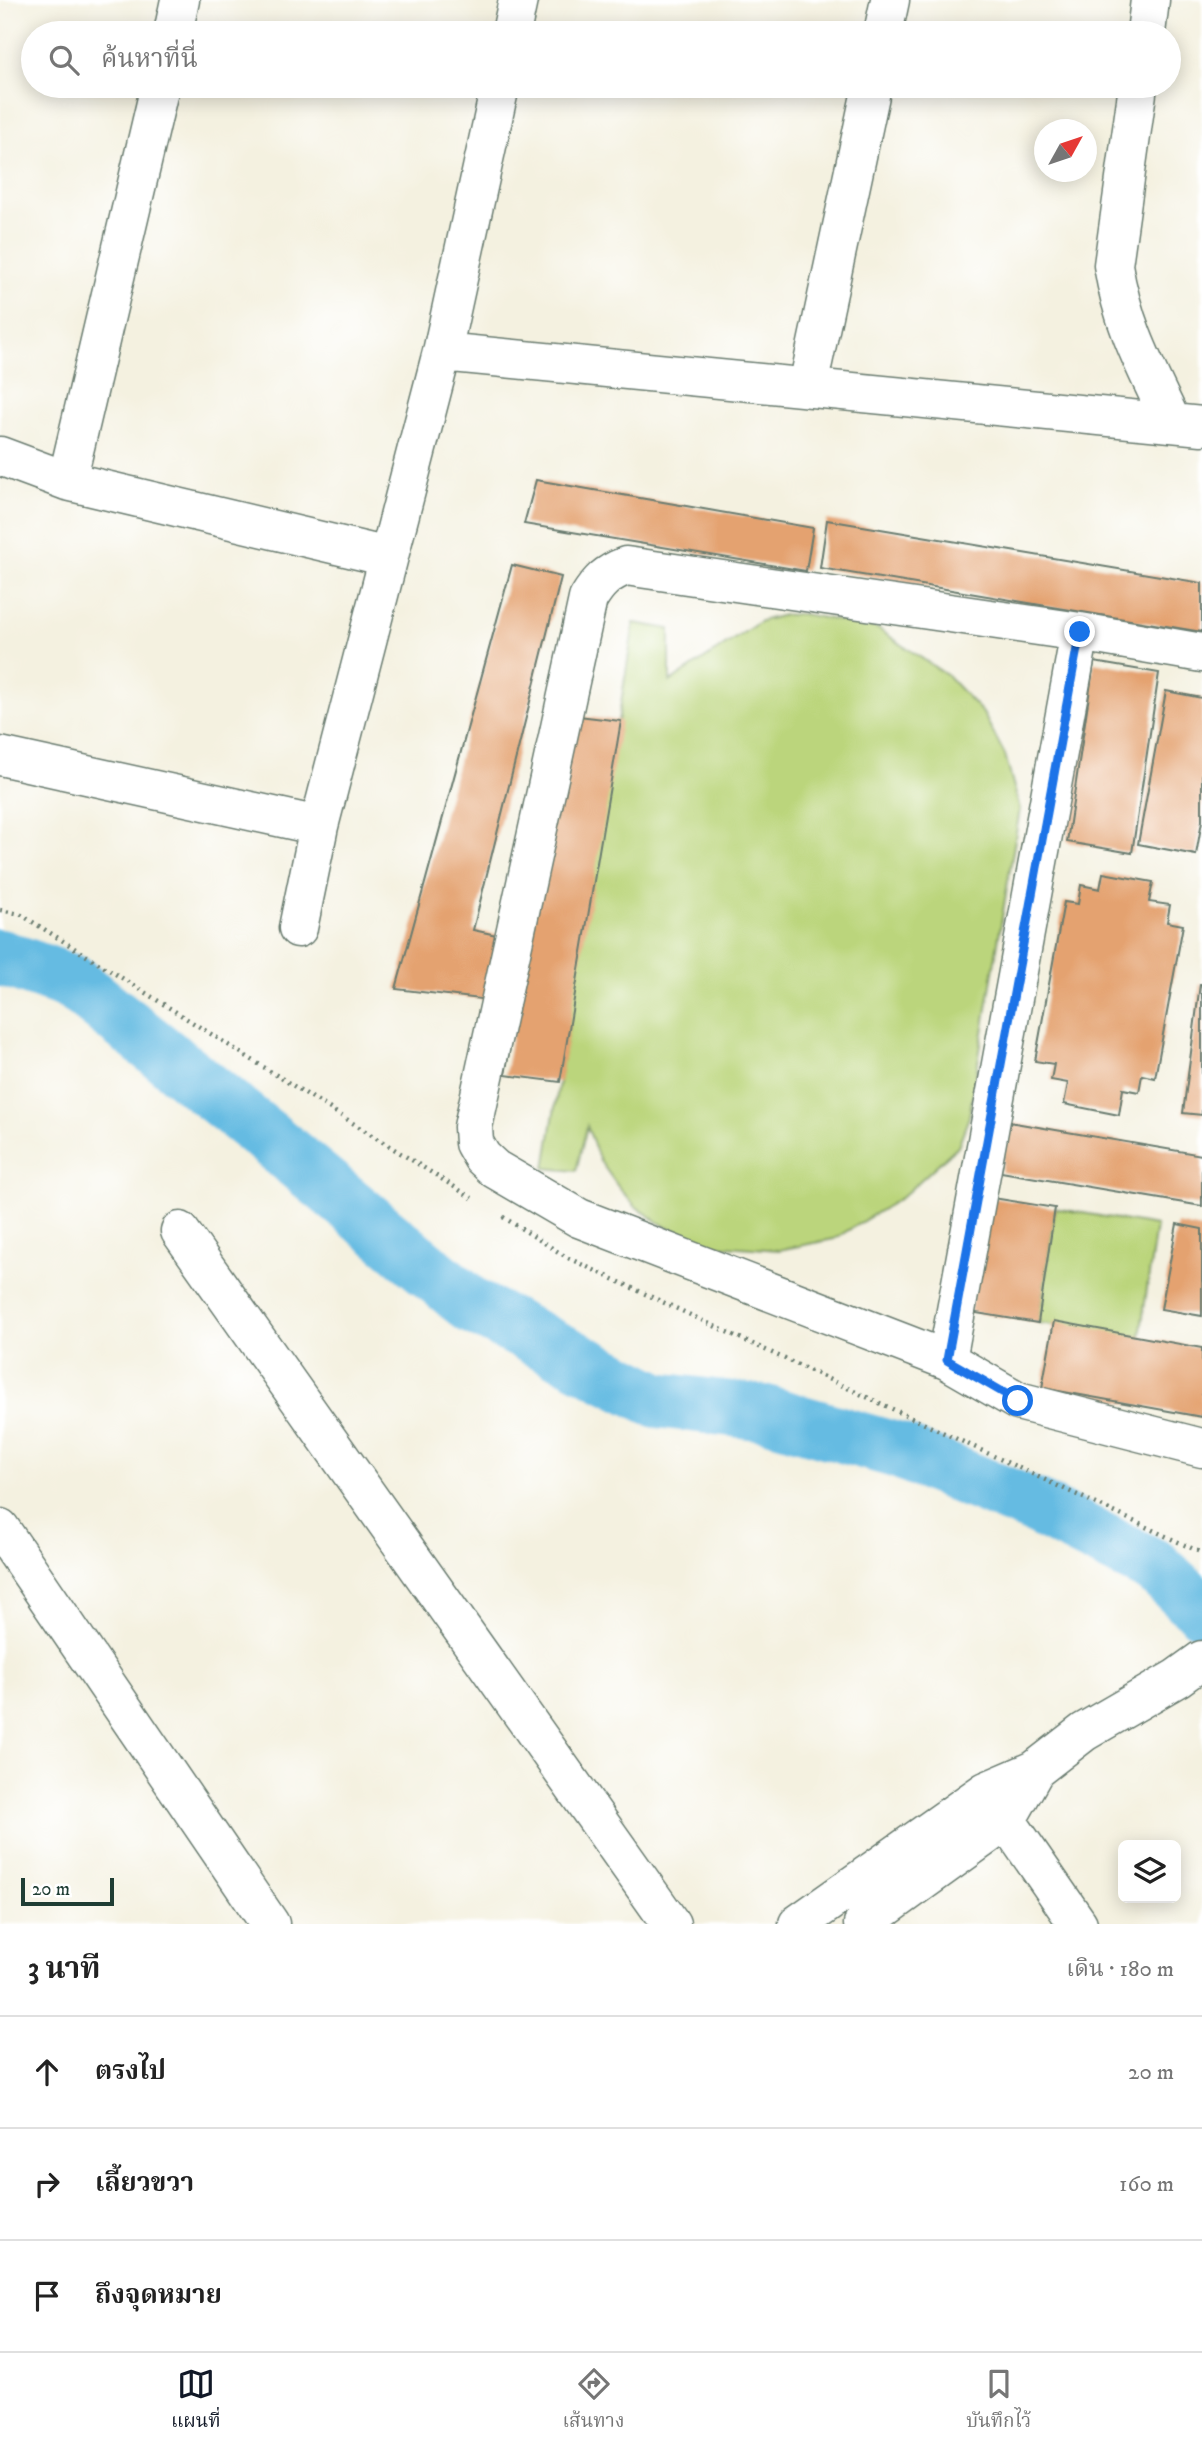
<!DOCTYPE html>
<html lang="th">
<meta charset="utf-8">
<style>
body{margin:0;font-family:"IM FELL DW Pica","Noto Serif Thai",serif;background:#f2f2f2;color:#222}
.controls{position:absolute;right:21px;bottom:21px;display:grid;overflow:hidden;border-radius:10px;box-shadow:0 4px 18px #0003}
.controls button{width:63px;height:63px;display:grid;place-items:center;padding:0;border:0;border-bottom:2px solid #e0e0e0;background:#fff;color:#222;font:35px sans-serif}
.compass{position:absolute;left:1034px;top:119px;width:63px;height:63px;border-radius:50%;background:#fff;box-shadow:0 4px 18px #0003;rotate:50deg}
.scale{position:absolute;left:21px;bottom:18px;width:93px;box-sizing:border-box;padding-left:7px;border:4px solid #1f3d34;border-top:0;font-size:19px;line-height:24px;white-space:nowrap;color:#1f3d34;-webkit-text-stroke:5px #fff;paint-order:stroke}
.stop{position:absolute;width:21px;height:21px;margin:-16px;border:5px solid #1a73e8;border-radius:50%;background:#fff}
.stop.end{background:#1a73e8;border-color:#fff;box-shadow:0 2px 7px #0008}
.list{margin:0;padding:0;list-style:none}
h2{display:flex;justify-content:space-between;align-items:center;height:91px;margin:0;padding:0 28px;font-size:30px}
h2 small{font-size:23px;font-weight:400;color:#767676}
.list li{display:grid;grid-template-columns:46px 1fr auto;gap:21px;align-items:center;box-sizing:border-box;height:112px;padding:0 28px;border-top:2px solid #e0e0e0}
.list b{display:block;font-size:26px;white-space:nowrap}
.list em{font-size:23px;font-style:normal;color:#767676}
.icon{flex:none;width:38px;height:38px;fill:none;stroke:currentColor;stroke-width:2;stroke-linecap:round;stroke-linejoin:round}
.map{position:relative;flex:none;width:1202px;height:1924px;overflow:hidden}
.search{position:absolute;background:#fff;box-shadow:0 4px 18px #0003;left:21px;right:21px;top:21px;height:77px;display:flex;align-items:center;gap:18px;box-sizing:border-box;padding:0 24px;border-radius:38px;color:#767676;font-size:26px}
.sheet{height:427px;background:#fff}
nav{display:flex;justify-content:space-around;align-items:center;box-sizing:border-box;height:98px;border-top:2px solid #e0e0e0;background:#fff;font-size:19px;color:#767676}
nav a{display:grid;justify-items:center;gap:4px}
nav .on{color:#111827}
.map>svg:first-child{display:block}
</style>
<div class="map">
<svg width="1202" height="1924" viewBox="0 0 1202 1924">
<rect width="100%" height="100%" fill="#fff"/>
<filter id="ink" filterUnits="userSpaceOnUse"><feTurbulence type="fractalNoise" baseFrequency=".0143" numOctaves="2"/><feDisplacementMap in="SourceGraphic" scale="14" xChannelSelector="R" yChannelSelector="G"/><feConvolveMatrix kernelMatrix="1 2 1 2 8 2 1 2 1" color-interpolation-filters="sRGB"/></filter>
<filter id="wash" filterUnits="userSpaceOnUse"><feTurbulence type="fractalNoise" baseFrequency=".00686" numOctaves="4" result="noise"/><feDisplacementMap in="SourceGraphic" scale="28" xChannelSelector="R" yChannelSelector="G"/><feGaussianBlur stdDeviation="1.57" result="paint"/><feColorMatrix in="noise" values="0 0 0 0 0 0 0 0 0 0 0 0 0 0 0 0 0 1.4 0 .05"/><feComposite in="paint" operator="in"/></filter>
<g filter="url(#wash)">
<rect width="100%" height="100%" fill="#f4f1e0"/>
<path fill="#bbd57b" stroke="#6d8958" stroke-width="2" d="M803,614L877,628L948,676L983,713L1005,755L1020,809L969,1117L958,1146L902,1197L834,1239L779,1250L713,1245L666,1227L635,1206L619,1188L600,1161L587,1126L576,1171L545,1168L634,623L670,629V682L761,621L784,615Z
M1055,1208L1156,1226L1140,1337L1038,1323Z"/>
<g fill="none" stroke-linecap="round" stroke-linejoin="round">
<path stroke="#65bbe2" stroke-width="56" d="M0,957L74,983L266,1136L472,1306L657,1400L766,1413L899,1451L1036,1507L1155,1567L1202,1610"/>
</g>
<g id="blocks">
<path fill="#e4a26f" d="M536,480L813,528L806,571L524,524Z
M827,520L1202,583V632L820,568Z
M512,565L561,577L473,930L506,937L497,1001L396,989Z
M1094,662L1159,673L1132,853L1067,842Z
M1166,691L1202,698V821L1196,855L1138,844Z
M570,715L621,721L560,1082L505,1075Z
M1103,873L1153,882L1149,902L1170,905L1167,922L1183,925L1155,1078L1142,1075L1139,1092L1123,1089L1119,1115L1064,1104L1068,1083L1051,1080L1054,1064L1035,1061L1064,902L1078,904L1081,885L1100,889Z
M1200,984H1202V1115L1183,1113Z
M1009,1122L1202,1155V1206L1001,1172Z
M987,1197L1055,1208L1038,1323L970,1312Z
M1177,1224L1202,1229V1316L1161,1309Z
M1054,1321L1202,1348V1417L1042,1388Z"/>
</g>
</g>
<g filter="url(#ink)">
<use href="#blocks" fill-opacity="0" stroke="#6a7c70" stroke-width="2"/>
<g fill="none" stroke-linecap="round" stroke-linejoin="round">
<defs>
<path id="minor" d="M173,33L180,0
M511,33L518,0
M883,33L890,0
M1146,33L1150,0
M1138,86L1113,265C1123,327 1146,368 1172,423
M442,352L1202,426
M808,386L872,86
M0,456L67,481L388,557
M67,481L160,86
M1202,653L1080,632L626,566C607,573 598,582 588,599L473,1127L474,1143L482,1157L495,1169L579,1218L947,1360L1018,1401L1202,1448
M0,756L319,826
M298,928L319,826L442,352L500,86
M180,1231L671,1924
M947,1360L1080,632
M0,1528L270,1924
M991,1798L1078,1924
M798,1924L986,1791L1035,1770L1084,1732L1177,1678L1202,1660
M863,1924L1006,1821L1035,1770"/>
</defs>
<use href="#minor" stroke="#6a7c70" stroke-width="41"/>
<path stroke="#6a7c70" stroke-width="4.5" stroke-dasharray="2 5" stroke-linecap="butt" d="M0,910L20,914L472,1198
M503,1217L568,1258L1202,1553"/>
<use href="#minor" stroke="#fff" stroke-width="38"/>
</g>
</g>
<g fill="none" stroke-linecap="round" stroke-linejoin="round" filter="url(#ink)">
<path stroke="#1a73e8" stroke-width="9" d="M1018,1401L947,1360L1080,632"/>
</g>
</svg>
<div class="controls">
<button><svg class="icon" aria-label="layers" viewBox="0 0 24 24"><path d="M12 4l9 5-9 5-9-5zM3 14l9 5 9-5"/></svg></button>
</div>
<svg class="compass" viewBox="-18 -18 36 36"><path d="M0-13l5 13h-10z" fill="#e53935"/><path d="M0 13l5-13h-10z" fill="#767676"/></svg>
<div class="scale">20 m</div>
<div class="stop" style="left:1018px;top:1401px"></div>
<div class="stop end" style="left:1080px;top:632px"></div>
<div class="search"><svg class="icon" aria-label="search" viewBox="0 0 24 24"><circle cx="10" cy="10" r="6"/><path d="M15 15l6 6"/></svg>ค้นหาที่นี่</div>
</div>
<section class="sheet">
<h2>3 นาที<small>เดิน · 180 m</small></h2>
<ul class="list">
<li><svg class="icon" aria-label="ahead" viewBox="0 0 24 24"><path d="M12 20V5M6 11l6-6 6 6"/></svg><div><b>ตรงไป</b></div><em>20 m</em></li>
<li><svg class="icon" aria-label="right" viewBox="0 0 24 24"><path d="M7 20v-9h11M14 6l5 5-5 5"/></svg><div><b>เลี้ยวขวา</b></div><em>160 m</em></li>
<li><svg class="icon" aria-label="arrive" viewBox="0 0 24 24"><path d="M6 21V4h12l-3 4 3 4H6"/></svg><div><b>ถึงจุดหมาย</b></div></li>
</ul>
</section>
<nav>
<a class="on"><svg class="icon" aria-label="map" viewBox="0 0 24 24"><path d="M3 6l6-2 6 2 6-2v14l-6 2-6-2-6 2zM9 4v14M15 6v14"/></svg>แผนที่</a>
<a><svg class="icon" aria-label="directions" viewBox="0 0 24 24"><path d="M12 3l9 9-9 9-9-9zM9 14v-3h6M13 9l2 2-2 2"/></svg>เส้นทาง</a>
<a><svg class="icon" aria-label="saved" viewBox="0 0 24 24"><path d="M7 4h10v16l-5-4-5 4z"/></svg>บันทึกไว้</a>
</nav>
